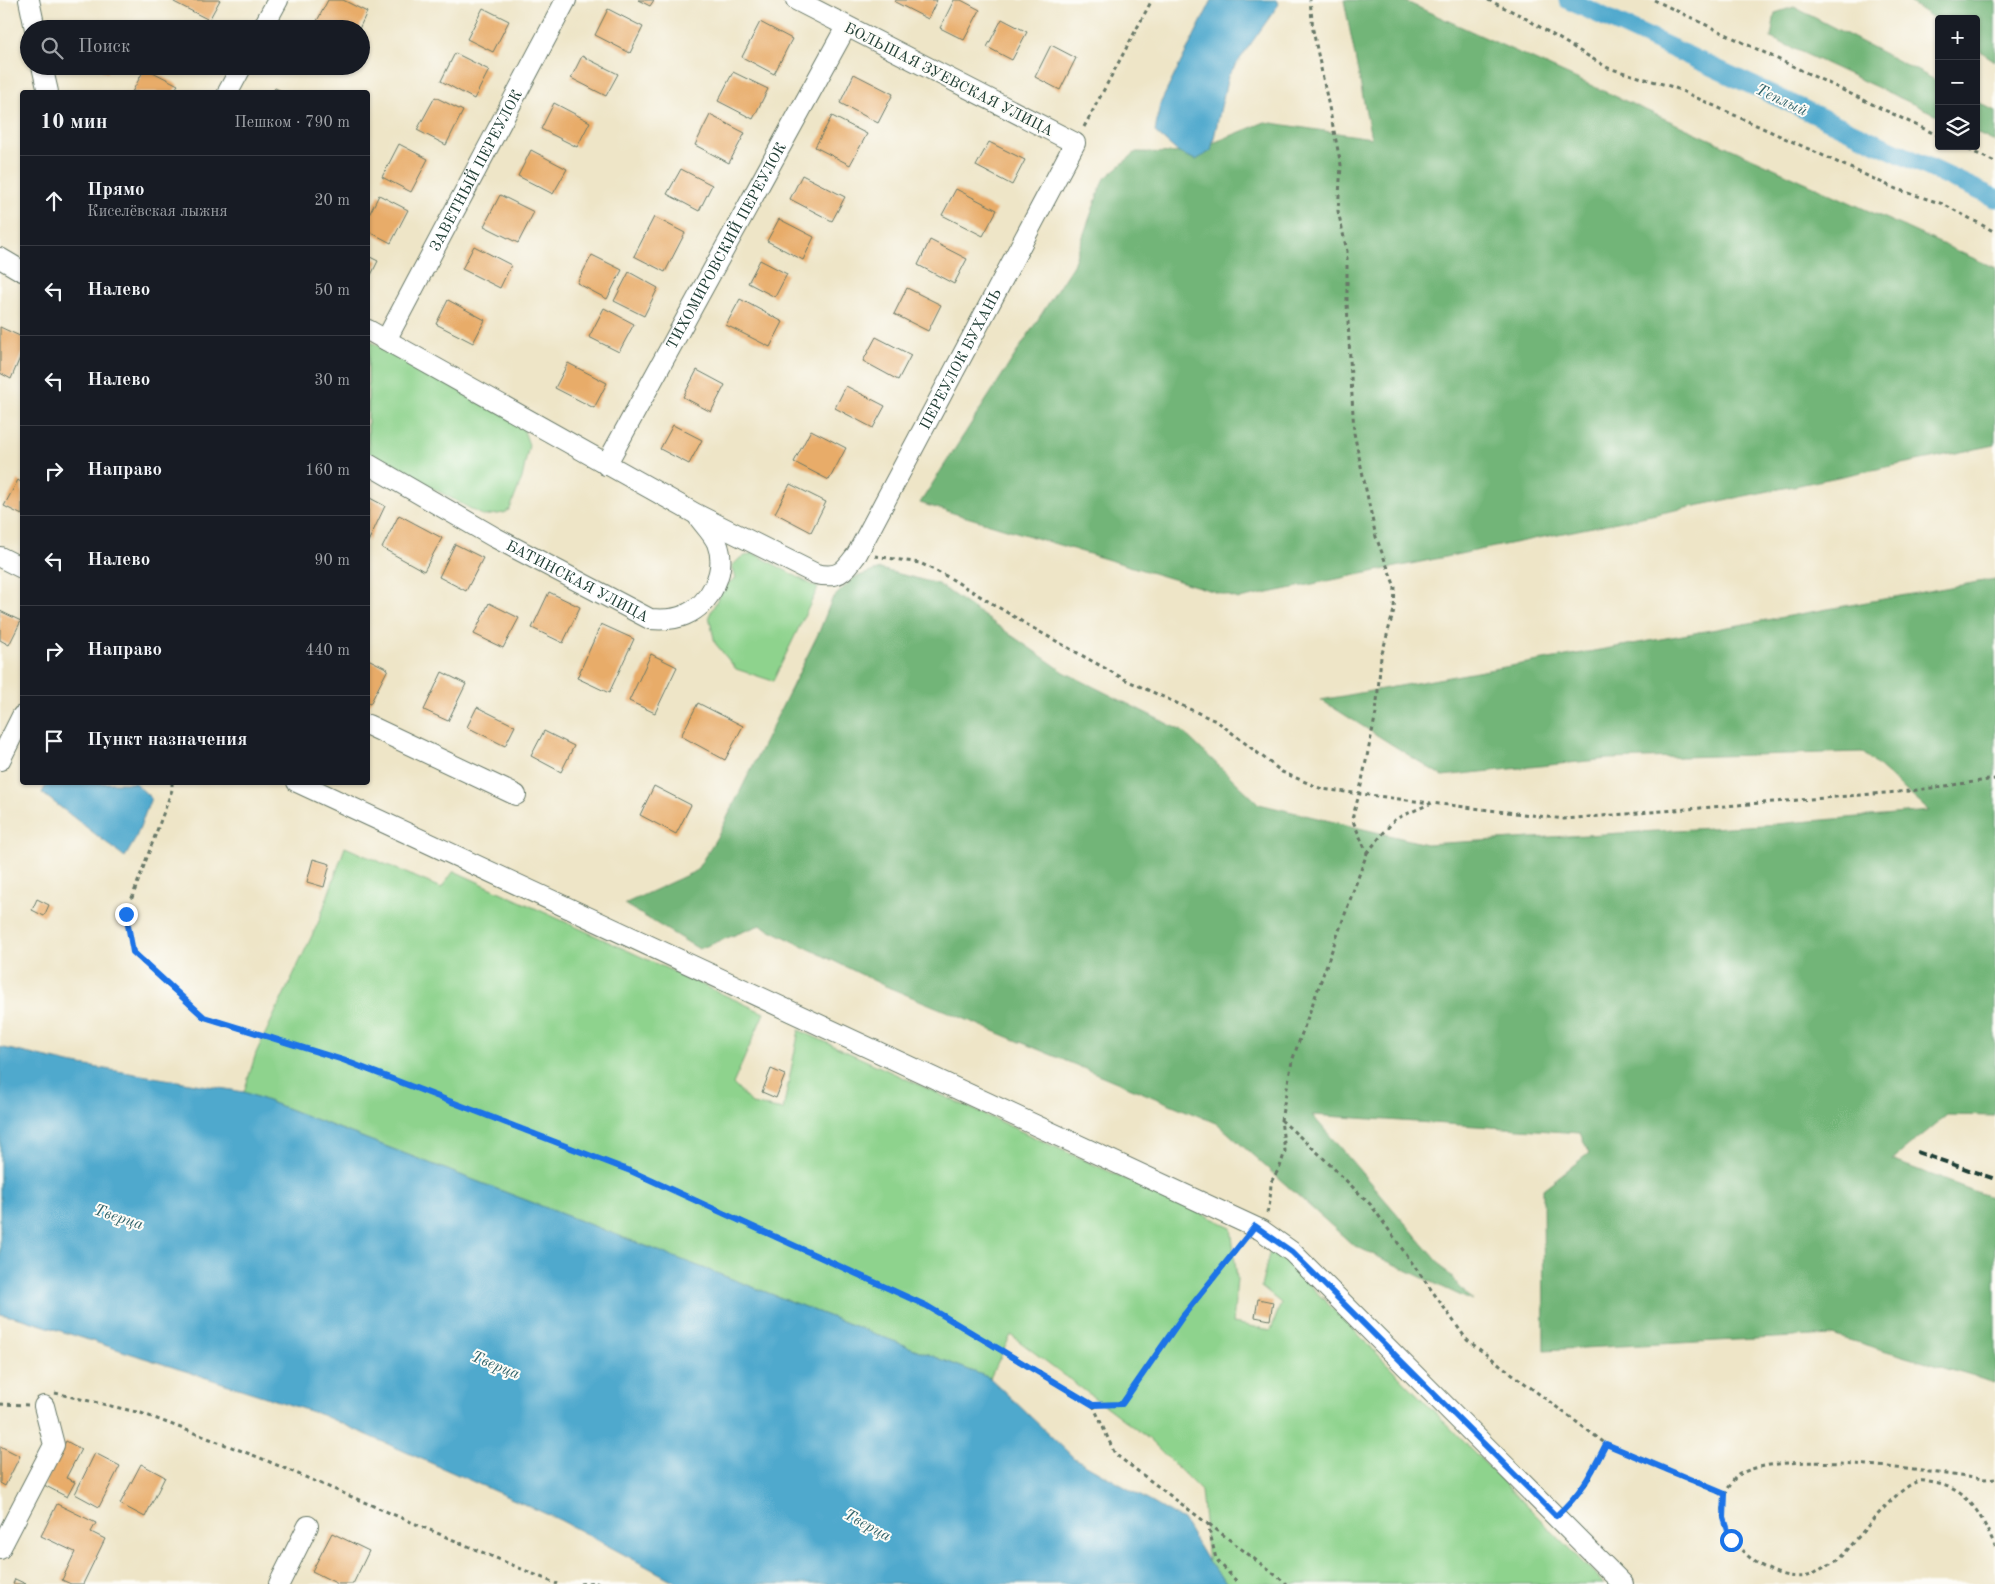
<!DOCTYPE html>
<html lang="ru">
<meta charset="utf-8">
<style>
body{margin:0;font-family:"Old Standard TT",serif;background:#20242c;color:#f1f3f6}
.controls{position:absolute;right:15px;top:15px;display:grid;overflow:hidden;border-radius:5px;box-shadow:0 1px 4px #0004}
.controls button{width:45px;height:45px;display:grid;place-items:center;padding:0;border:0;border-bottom:1px solid #363941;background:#171b24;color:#f1f3f6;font:25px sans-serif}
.stop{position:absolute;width:15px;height:15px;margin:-11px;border:4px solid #1a73e8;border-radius:50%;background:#fff}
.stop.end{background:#1a73e8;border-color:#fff;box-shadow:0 1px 5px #0008}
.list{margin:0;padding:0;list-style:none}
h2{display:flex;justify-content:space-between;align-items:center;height:65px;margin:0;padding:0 20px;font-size:21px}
h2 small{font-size:16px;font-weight:400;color:#9ea1a6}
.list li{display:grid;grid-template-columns:32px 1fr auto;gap:15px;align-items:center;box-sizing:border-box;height:90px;padding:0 20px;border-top:1px solid #363941}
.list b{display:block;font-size:19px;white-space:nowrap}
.list p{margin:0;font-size:16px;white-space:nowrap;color:#9ea1a6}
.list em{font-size:16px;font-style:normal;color:#9ea1a6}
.icon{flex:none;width:28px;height:28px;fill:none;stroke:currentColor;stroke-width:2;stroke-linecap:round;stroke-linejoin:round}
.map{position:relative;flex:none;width:1995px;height:1584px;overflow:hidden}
.search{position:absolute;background:#171b24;box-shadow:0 1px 4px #0004;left:20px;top:20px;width:350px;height:55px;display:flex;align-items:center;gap:12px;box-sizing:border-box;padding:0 18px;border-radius:28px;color:#9ea1a6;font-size:19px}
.panel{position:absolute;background:#171b24;box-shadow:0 1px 4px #0004;left:20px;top:90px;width:350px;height:695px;border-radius:5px}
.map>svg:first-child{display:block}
</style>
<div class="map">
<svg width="1995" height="1584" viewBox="0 0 1995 1584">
<rect width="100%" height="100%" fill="#fdfcf7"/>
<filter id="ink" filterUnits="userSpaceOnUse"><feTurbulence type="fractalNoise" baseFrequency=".02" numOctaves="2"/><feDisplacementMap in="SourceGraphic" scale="10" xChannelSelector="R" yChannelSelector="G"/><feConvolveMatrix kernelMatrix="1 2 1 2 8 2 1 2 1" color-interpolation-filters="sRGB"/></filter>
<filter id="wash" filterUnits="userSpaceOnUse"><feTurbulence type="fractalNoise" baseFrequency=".0096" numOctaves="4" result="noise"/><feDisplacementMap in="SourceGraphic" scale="20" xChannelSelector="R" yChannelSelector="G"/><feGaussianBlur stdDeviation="1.12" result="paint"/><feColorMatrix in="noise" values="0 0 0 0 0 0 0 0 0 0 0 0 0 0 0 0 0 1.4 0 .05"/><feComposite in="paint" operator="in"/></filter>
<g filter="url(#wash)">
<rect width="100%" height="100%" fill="#eee5c7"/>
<path fill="#8ed38d" stroke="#568860" d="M368,340L521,422L529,445L522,478L510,509L504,513L484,516L368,453Z
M753,553L818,588L773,681L736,669L715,643L709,616L724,586L736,578L732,566L740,558Z
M345,847L441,888L454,871L764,1013L733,1084L752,1104L783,1110L799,1030L1231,1227L1237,1279L1233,1323L1271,1330L1281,1303L1261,1287L1271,1246L1604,1584H1228L1208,1562L1201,1491L1149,1439L1011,1335L990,1378L244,1092L256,1053L319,921Z"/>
<path fill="#72b578" stroke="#487956" d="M1344,0H1402L1995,268V445L1239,599L920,503L1073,265L1103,180L1136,152L1188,153L1265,122L1371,138Z
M1907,0H1995V61L1976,48V19H1939V22Z
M1794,7L1939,82V116L1771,38L1775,13Z
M1976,101L1995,111V142L1976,133Z
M880,569L938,584L1064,672L1182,731L1259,804L1426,844L1764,825L1929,811L1862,752L1608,759L1442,776L1321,700L1995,579V1116L1947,1115L1892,1160L1995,1199V1383L1832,1335L1544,1350L1543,1189L1589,1153L1580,1133L1312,1115L1472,1301L1353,1245L1218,1124L883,985L760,925L699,949L624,904L696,871L720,832L819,632L832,599L853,578Z"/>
<path fill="#4fa9cd" stroke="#377380" d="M1212,0H1276L1279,4L1228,76L1211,151L1196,160L1179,153L1155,132L1160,104Z
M135,783L151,798L135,840L125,857L42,793L47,783Z
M0,1047L69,1063L244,1092L990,1378L1074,1458L1183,1520L1208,1562L1228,1584H679L560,1520L322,1415L23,1319L0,1314Z"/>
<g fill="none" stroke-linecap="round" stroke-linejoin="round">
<path stroke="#4fa9cd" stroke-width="19" d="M1568,0L1995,198"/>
</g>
<g id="blocks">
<path fill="#e8ac69" d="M175,0H220L209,20L174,2Z
M328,0H343L367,12L359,29H331L317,21Z
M638,0H654L650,6Z
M896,0H937L928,19L895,2Z
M954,0H961L980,10L964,40L940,28Z
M483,8L509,21L493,52L467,39Z
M608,9L643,27L630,53L595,35Z
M1002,19L1027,32L1012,60L987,47Z
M760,22L792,39L774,74L742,57Z
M1051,45L1076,58L1060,90L1035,77Z
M455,53L489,70L474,99L441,81Z
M582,56L618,74L606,96L571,78Z
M95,66H110L107,73Z
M311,66H331L327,75Z
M145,68L178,85L173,92H132Z
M733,72L768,89L753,119L718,101Z
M854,74L893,94L878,123L840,103Z
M275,88L284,92H272Z
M435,97L463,111L446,145L417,130Z
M554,103L590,122L577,147L541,129Z
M710,115L745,133L729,163L695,145Z
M832,116L867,134L850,165L815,147Z
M989,142L1025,160L1012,185L976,166Z
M399,144L428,159L411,192L382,177Z
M531,150L567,169L553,194L518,176Z
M681,169L712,185L699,211L667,194Z
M802,175L845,197L832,221L790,199Z
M956,189L997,210L983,236L942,215Z
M379,195L408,210L391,243L368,231V217Z
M500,195L534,212L518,243L484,226Z
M654,217L685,233L665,272L634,256Z
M779,219L814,237L803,260L767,241Z
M930,240L967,259L954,284L918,265Z
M474,246L511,265L500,288L462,269Z
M592,255L622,270L607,299L577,283Z
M368,256L378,261L368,281Z
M760,260L787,274L775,297L748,283Z
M629,272L658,288L644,316L614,301Z
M907,288L941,305L928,331L894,314Z
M740,299L783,322L770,347L726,325Z
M448,300L485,320L473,343L436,324Z
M604,308L634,324L619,352L589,337Z
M0,327L22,337V353L11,379L0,373Z
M876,337L911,355L898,380L863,361Z
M568,363L607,383L594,408L555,388Z
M697,370L725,385L711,412L683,397Z
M846,386L885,406L873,428L835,408Z
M673,425L702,440L689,464L660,449Z
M811,430L846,448L829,480L794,462Z
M18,480L22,483V515L4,506Z
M790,484L826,502L811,532L775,513Z
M368,497L385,506L368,542Z
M399,515L442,538L424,571L382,548Z
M455,544L483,558L466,591L439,577Z
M549,592L580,607L563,643L532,628Z
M489,603L519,618L503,648L474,634Z
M0,611L21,621L9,645L0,640Z
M601,624L634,639L609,693L577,678Z
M651,654L677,667L655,713L629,701Z
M368,659L388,669L370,704L368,703Z
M442,672L466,684L448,721L424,710Z
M698,703L743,726L725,760L681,736Z
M477,707L515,726L505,746L467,727Z
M544,731L574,746L561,772L531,756Z
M654,786L691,805L676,834L640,815Z
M313,859L330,864L324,887L307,882Z
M37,899L49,905L44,916L32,910Z
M771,1069L785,1075L776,1098L762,1092Z
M1258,1299L1273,1302L1270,1320L1255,1317Z
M66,1441L81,1449L66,1478L75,1482L67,1497L44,1485Z
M0,1446L20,1456L5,1486L0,1483Z
M95,1453L120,1466L99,1507L75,1494Z
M141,1464L165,1477L145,1517L120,1504Z
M57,1504L96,1523L91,1532L105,1539L83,1584H71L62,1580L75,1552L41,1536Z
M332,1533L369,1551L353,1584H338L312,1571Z
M15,1579L26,1584H13Z"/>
</g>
</g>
<g filter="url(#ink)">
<use href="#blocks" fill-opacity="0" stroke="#677867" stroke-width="1"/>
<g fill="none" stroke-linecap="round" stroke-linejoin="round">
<defs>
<g id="minor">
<path d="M29,0L35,29"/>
<path d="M262,29L278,0"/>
<path d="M42,66L48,92"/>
<path d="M228,92L242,66"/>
<path d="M0,258L22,271"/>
<path id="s1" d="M368,330L696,514L816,574C840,579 844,571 857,554L1075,143L796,0"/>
<path id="s2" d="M386,340L566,0"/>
<path id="s3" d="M368,464L494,537L650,619C662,620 674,620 685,615C710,604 728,571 717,543C713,534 705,526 699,518"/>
<path id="s4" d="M606,465L846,27"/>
<path d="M0,557L22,568"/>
<path d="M368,725L516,795"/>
<path d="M0,760L22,716"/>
<path d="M297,782L1261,1230L1292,1252L1623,1584"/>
<path d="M0,1549L54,1445L44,1406"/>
<path d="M279,1584L308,1526"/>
</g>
</defs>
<use href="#minor" stroke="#677867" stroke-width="22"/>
<path stroke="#677867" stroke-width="3" stroke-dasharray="4 4" stroke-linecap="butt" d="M1488,0L1520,15L1608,68L1673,87L1896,189L1943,204L1995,232
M1654,0L1939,136
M1084,127L1152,0
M1961,146L1995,162
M875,556L920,563L950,578L1031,627L1126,680L1218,722L1282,772L1322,789L1431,803
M172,782V790L126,914L133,953L204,1017L343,1060L633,1172L927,1306L1093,1405L1122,1404L1183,1316L1243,1242
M1367,853L1395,819L1432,803L1564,819L1910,791L1995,779
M1281,1120L1317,1152L1371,1205L1467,1340L1606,1444L1725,1495
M1267,1213L1270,1202L1271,1182L1280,1167L1285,1151L1281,1120L1292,1061L1367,853L1352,819L1359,795L1376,713L1381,657L1394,610L1395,587L1376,537L1354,433L1347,303V251L1338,211L1341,165L1313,30L1310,0
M55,1393L141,1413L258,1457L557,1584
M0,1404L28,1405
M1093,1405L1115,1454L1208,1524L1216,1559L1239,1584
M1995,1478L1985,1479C1927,1473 1786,1447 1738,1475C1734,1478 1732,1483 1729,1487C1704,1531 1764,1584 1808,1576C1813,1575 1818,1571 1821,1569C1828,1565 1836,1562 1841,1557C1858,1539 1897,1486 1919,1481C1923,1480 1929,1482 1934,1483C1970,1489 1982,1517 1995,1547
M1569,1504L1588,1481L1606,1444
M1209,1524L1287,1584
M580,1584L595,1582L598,1584"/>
<use href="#minor" stroke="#fff" stroke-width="20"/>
<path stroke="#1f3d34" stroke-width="4" stroke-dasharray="8 4" stroke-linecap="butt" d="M1917,1152L1995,1179"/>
</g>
</g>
<g fill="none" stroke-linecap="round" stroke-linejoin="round" filter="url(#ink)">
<path stroke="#1a73e8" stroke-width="6" d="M126,914L133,952L204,1017L343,1060L633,1172L927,1306L1093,1405L1122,1404L1183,1316L1255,1226L1292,1252L1556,1516C1582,1493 1591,1474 1606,1444L1725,1494L1724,1518L1731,1540"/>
</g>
<g text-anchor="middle" stroke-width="4" stroke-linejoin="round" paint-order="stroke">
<g font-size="15" fill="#1f3d34" stroke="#fdfcf7">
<text transform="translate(949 79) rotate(27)" y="5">БОЛЬШАЯ ЗУЕВСКАЯ УЛИЦА</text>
<text dy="5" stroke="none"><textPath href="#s2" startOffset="192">ЗАВЕТНЫЙ ПЕРЕУЛОК</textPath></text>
<text dy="5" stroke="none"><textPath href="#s4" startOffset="250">ТИХОМИРОВСКИЙ ПЕРЕУЛОК</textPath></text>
<text dy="5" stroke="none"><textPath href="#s1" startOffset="781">ПЕРЕУЛОК БУХАНЬ</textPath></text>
<text dy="5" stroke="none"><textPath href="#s3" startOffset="240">БАТИНСКАЯ УЛИЦА</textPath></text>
</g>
<g font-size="16" font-style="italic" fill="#30636a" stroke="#fdfcf7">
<text transform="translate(1782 99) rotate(25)" y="6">Теплый</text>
<text transform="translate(119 1216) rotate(18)" y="6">Тверца</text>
<text transform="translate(496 1364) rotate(22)" y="6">Тверца</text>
<text transform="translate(868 1524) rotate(28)" y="6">Тверца</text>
</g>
</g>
</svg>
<div class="controls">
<button>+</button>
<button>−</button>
<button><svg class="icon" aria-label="layers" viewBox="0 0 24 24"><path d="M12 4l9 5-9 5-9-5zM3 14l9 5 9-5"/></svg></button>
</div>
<div class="stop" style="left:1731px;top:1540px"></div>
<div class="stop end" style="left:126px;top:914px"></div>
<div class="search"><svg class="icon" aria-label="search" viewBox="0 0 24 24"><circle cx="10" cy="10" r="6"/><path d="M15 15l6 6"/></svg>Поиск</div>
<section class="panel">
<h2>10 мин<small>Пешком · 790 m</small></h2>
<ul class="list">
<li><svg class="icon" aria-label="ahead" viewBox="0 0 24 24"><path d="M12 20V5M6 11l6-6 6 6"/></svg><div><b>Прямо</b><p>Киселёвская лыжня</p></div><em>20 m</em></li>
<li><svg class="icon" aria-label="left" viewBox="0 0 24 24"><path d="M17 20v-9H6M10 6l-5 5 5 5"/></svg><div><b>Налево</b></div><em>50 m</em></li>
<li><svg class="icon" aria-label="left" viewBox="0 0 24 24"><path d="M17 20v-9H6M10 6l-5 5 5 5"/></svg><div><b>Налево</b></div><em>30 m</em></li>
<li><svg class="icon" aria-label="right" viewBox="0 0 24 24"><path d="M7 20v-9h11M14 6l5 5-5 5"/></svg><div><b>Направо</b></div><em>160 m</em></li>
<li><svg class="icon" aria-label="left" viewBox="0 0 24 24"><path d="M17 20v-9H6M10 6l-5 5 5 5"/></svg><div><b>Налево</b></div><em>90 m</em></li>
<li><svg class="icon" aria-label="right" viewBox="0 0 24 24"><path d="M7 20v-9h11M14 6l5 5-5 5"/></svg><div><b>Направо</b></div><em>440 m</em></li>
<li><svg class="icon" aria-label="arrive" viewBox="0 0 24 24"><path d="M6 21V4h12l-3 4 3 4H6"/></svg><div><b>Пункт назначения</b></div></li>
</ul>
</section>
</div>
